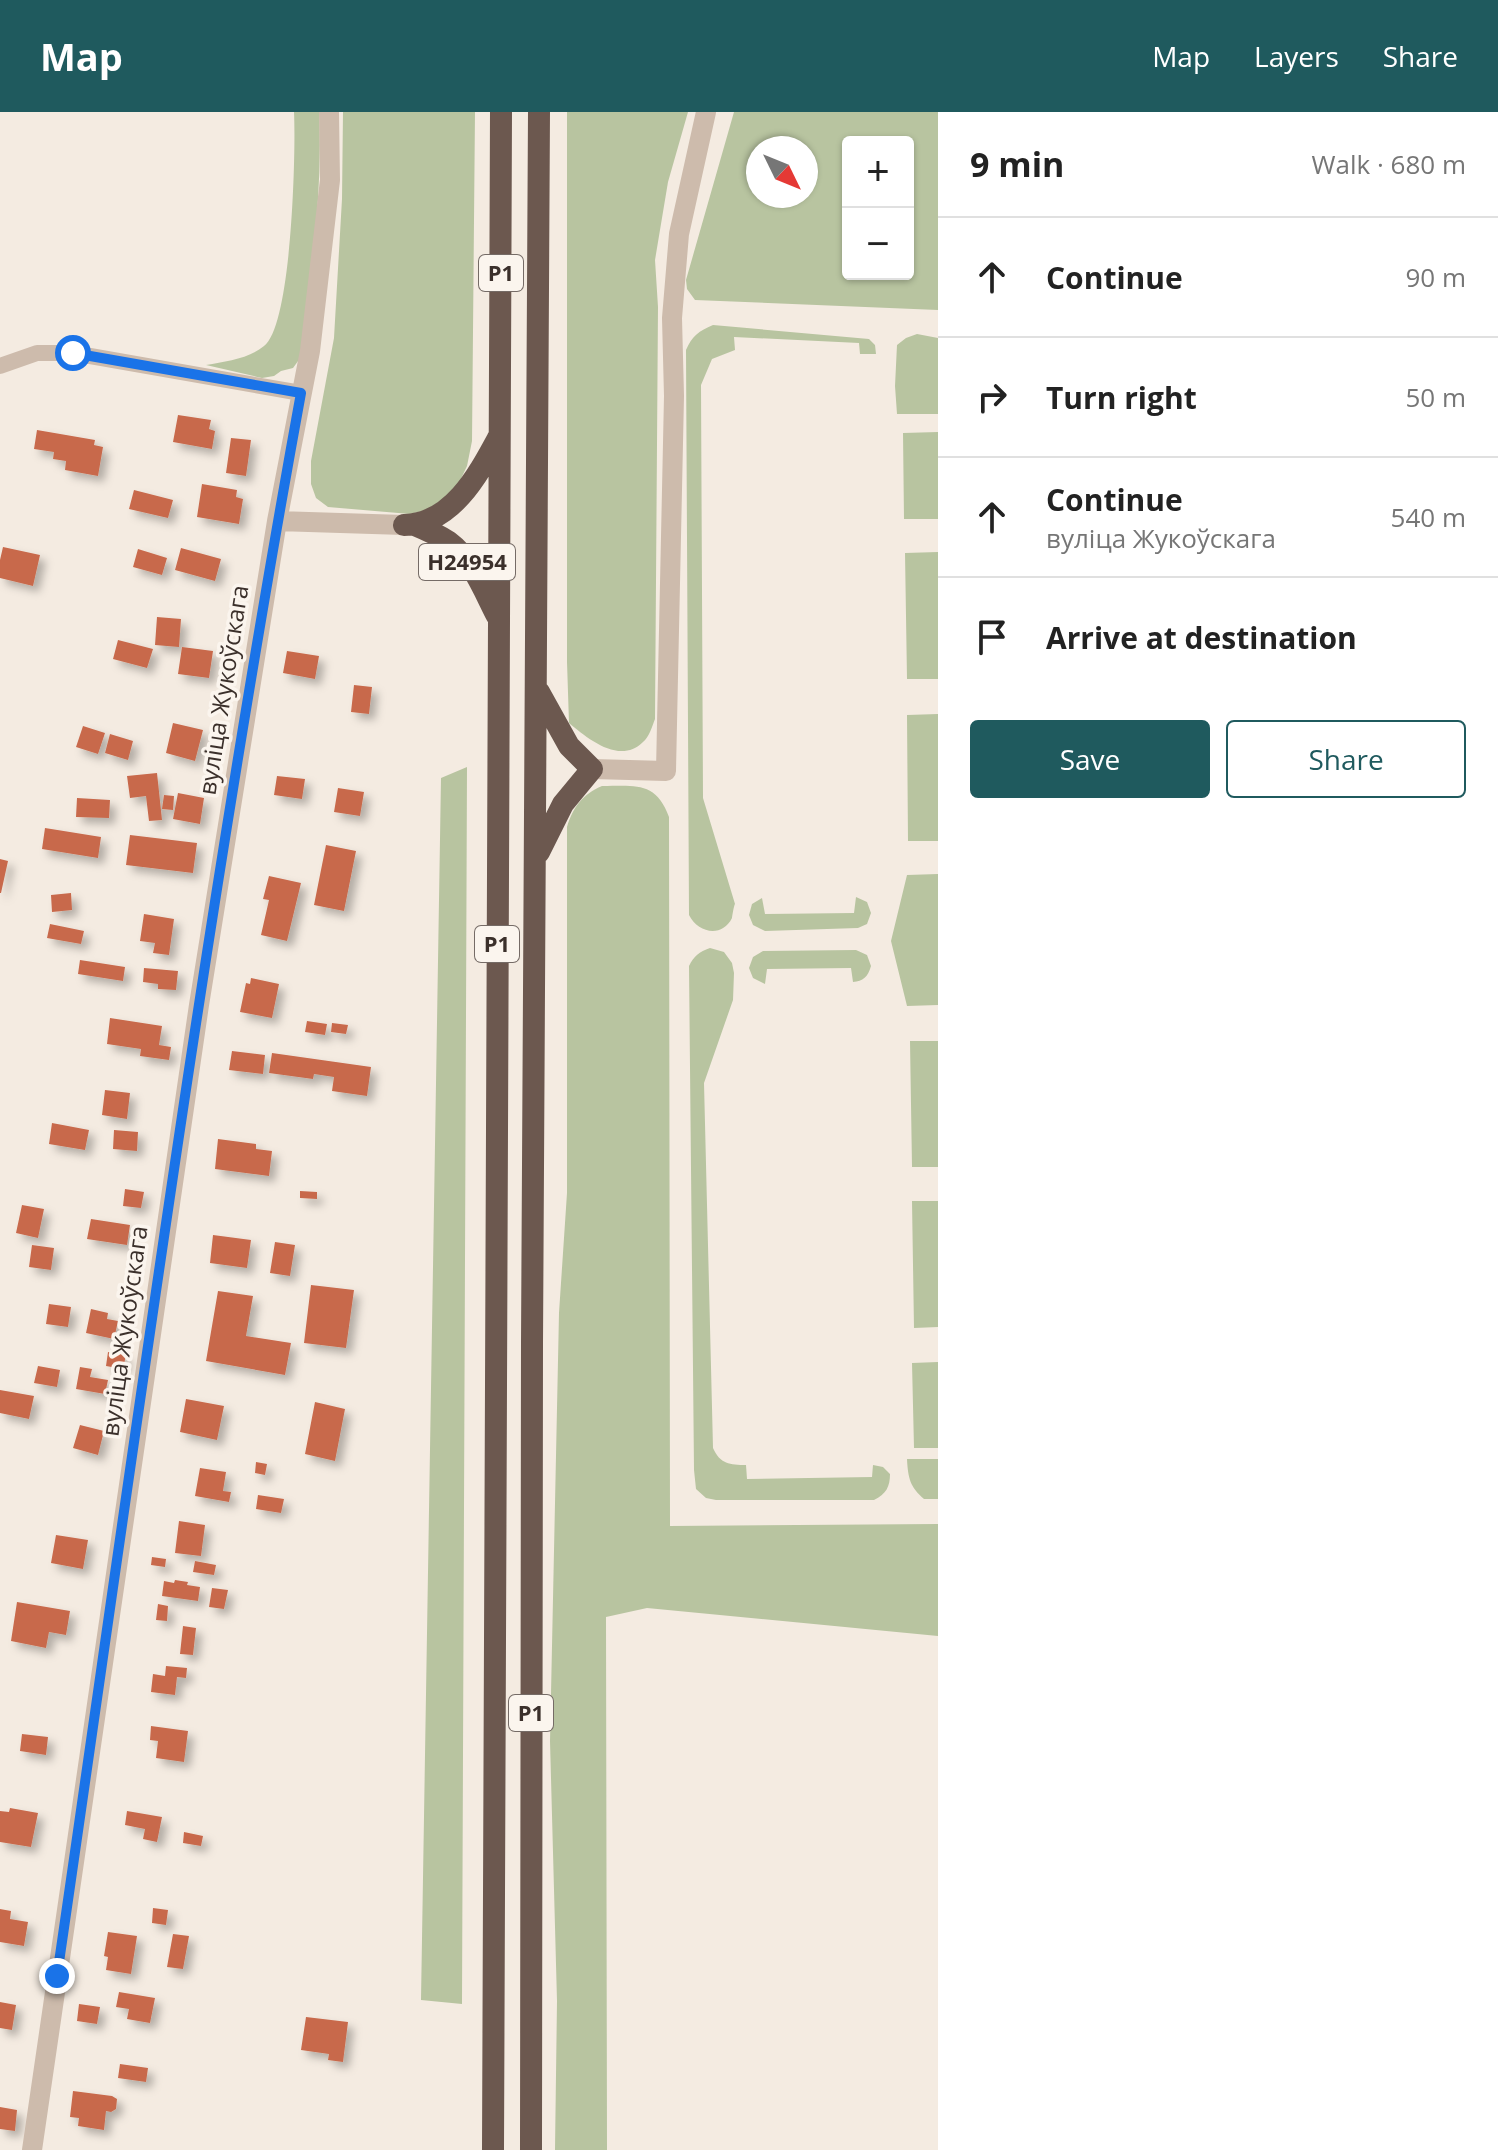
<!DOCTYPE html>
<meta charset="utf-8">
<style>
body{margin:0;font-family:"Open Sans",sans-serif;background:#f6f6f6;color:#222}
.controls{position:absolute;right:24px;top:24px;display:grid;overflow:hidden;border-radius:8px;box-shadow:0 2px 6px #0004}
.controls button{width:72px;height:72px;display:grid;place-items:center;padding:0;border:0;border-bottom:2px solid #e0e0e0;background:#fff;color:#222;font:40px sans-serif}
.compass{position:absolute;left:746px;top:24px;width:72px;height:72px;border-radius:50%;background:#fff;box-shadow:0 2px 6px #0004;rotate:133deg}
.stop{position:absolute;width:24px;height:24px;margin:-18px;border:6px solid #1a73e8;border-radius:50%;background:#fff}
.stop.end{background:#1a73e8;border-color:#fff;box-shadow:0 2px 8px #0008}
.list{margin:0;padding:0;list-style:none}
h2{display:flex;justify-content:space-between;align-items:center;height:104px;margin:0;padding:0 32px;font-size:34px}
h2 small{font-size:26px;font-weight:400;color:#767676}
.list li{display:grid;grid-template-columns:52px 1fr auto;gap:24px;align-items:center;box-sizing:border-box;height:120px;padding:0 32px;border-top:2px solid #e0e0e0}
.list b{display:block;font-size:30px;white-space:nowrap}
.list p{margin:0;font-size:26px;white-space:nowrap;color:#767676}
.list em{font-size:26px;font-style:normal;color:#767676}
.actions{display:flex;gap:16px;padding:24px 32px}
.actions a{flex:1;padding:18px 0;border:2px solid #1f5a5e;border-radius:8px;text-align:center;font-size:28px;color:#1f5a5e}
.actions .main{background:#1f5a5e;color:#fff}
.icon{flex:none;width:44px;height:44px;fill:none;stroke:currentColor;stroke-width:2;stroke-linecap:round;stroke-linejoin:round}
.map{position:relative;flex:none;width:938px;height:2038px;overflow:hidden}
header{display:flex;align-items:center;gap:48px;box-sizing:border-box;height:112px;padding:0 40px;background:#1f5a5e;color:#fff}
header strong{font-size:38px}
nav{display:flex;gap:44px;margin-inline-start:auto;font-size:28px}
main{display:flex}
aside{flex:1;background:#fff}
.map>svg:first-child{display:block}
</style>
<header>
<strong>Map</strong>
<nav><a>Map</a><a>Layers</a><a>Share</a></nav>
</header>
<main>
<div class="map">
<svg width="938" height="2038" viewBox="0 0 938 2038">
<defs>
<filter id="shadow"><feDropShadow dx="6" dy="6" stdDeviation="4" flood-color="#0004"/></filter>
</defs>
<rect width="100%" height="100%" fill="#f4ebe1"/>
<path fill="#b8c4a0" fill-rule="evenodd" d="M294,0H319C323,82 311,163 301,245L293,256L281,259L274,264L262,266L206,253C226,249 248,247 264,234C292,213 296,39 294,0Z
M343,0H475L472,329L467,354L458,373L447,385L426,398L410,402L328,395L316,386L311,372V349L334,226L342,87Z
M567,0H688L668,70L655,148L658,195L655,607C652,615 649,625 643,630C620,653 588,627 569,611L567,550Z
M734,0H938V198L695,188L687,177L686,168ZM848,30H908V162H848ZM758,36H806V84H758Z
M713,213L869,227L875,233L876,242H860L859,231L734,225L735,238L712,247L701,273L703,686L735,792C734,793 732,805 732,806C722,826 698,821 689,803L686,238C692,224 699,219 713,213Z
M917,222L938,226V302H897L895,274L897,233L906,226Z
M938,320V407H904L903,321Z
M938,440V567H907L905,441Z
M938,602V729H908L907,603Z
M467,655L462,1892L421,1888L441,666Z
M602,674C635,674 656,669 669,705L670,1414L938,1412V1524L647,1496L606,1505L607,2038H555L557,1889L550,1629L559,1201L567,1081V715C573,695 583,682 602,674Z
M938,762V893L907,894L891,829L907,763Z
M856,785L867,790L871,801L867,812L858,816L765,819L753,813L749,803L752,792L762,786L765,802L854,801Z
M710,836L724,840L732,851L734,861L733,888L704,971L713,1336C720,1352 730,1353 746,1353L747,1367L872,1365L873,1353L883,1355L890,1362C890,1375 886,1382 874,1388H716L706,1386L696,1377L694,1358L689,854C694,844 699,840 710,836Z
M856,838L867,843L871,854C868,865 863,869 853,870L851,856L767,857L765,872L753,866L749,856L753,845L763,839Z
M910,929H938V1055H912Z
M912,1089H938V1215L914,1216Z
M938,1250V1336H914L912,1251Z
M907,1347H938V1387H924C910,1375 908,1366 907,1347Z"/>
<path fill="#c8694b" filter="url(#shadow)" d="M178,303L211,308L209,317L215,319L212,337L173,330Z
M37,318L95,328L94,333L103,335L98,364L65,358L66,349L53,347L54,340L34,337Z
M231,326L251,328L246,364L226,361Z
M202,372L237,378L236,385L243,387L239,412L197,405Z
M134,378L173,388L168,406L129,397Z
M3,435L40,443L33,474L0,466V448Z
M181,436L221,447L215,469L175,458Z
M138,437L167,446L162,463L133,455Z
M157,505L181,507L179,535L155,533Z
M118,528L153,537L147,556L113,547Z
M182,535L213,539L209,566L178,562Z
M287,539L319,544L315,567L283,561Z
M354,573L372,575L369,602L351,600Z
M173,611L203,618L195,649L166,641Z
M83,614L105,621L98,642L76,635Z
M110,622L133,629L128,648L105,641Z
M157,661L162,708L149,709L146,684L130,686L127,664Z
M277,664L305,667L302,687L274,683Z
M338,676L364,680L360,704L334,700Z
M178,681L204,686L200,712L173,707Z
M164,683L174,684L173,698L162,697Z
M77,686L110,688L109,706L76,705Z
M45,716L101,725L98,746L42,737Z
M130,723L197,731L193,761L126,753Z
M326,733L356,739L344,799L314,793Z
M0,747L8,749L1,781H0Z
M269,764L301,771L287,829L261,823L269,788L263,787Z
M71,781L72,798L52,800L51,783Z
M144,802L174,807L169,843L153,841L155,831L140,829Z
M50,812L84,819L81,832L47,826Z
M80,848L125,855L123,869L78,862Z
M144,856L178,859L176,878L158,877V872L143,870Z
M251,866L279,872L272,906L240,900L246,871L250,872Z
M110,906L162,914L159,933L171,935L169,948L140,944L141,937L107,932Z
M307,909L327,912L325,923L305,920Z
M332,911L348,913L346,922L331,920Z
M232,939L265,943L263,962L229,958Z
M272,941L371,955L367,984L332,979L334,965L314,962L313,967L269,961Z
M105,978L130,981L127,1007L102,1003Z
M52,1011L89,1018L85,1038L49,1032Z
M114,1018L138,1020L137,1039L113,1037Z
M218,1027L256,1032V1037L272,1039L269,1064L215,1057Z
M125,1077L144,1080L141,1096L123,1094Z
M300,1079L317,1080V1087L300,1086Z
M22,1093L44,1097L38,1126L16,1121Z
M91,1107L130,1113L127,1133L87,1127Z
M213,1123L251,1128L247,1156L210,1151Z
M275,1130L295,1133L290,1164L270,1161Z
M32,1133L54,1136L51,1158L29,1155Z
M311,1173L354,1178L346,1236L304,1231Z
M218,1179L253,1184L246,1224L291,1231L285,1263L206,1249Z
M49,1192L71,1195L68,1215L46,1212Z
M91,1197L108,1201L107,1207L118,1209L114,1227L86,1221Z
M108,1240L126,1243L123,1257L106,1254Z
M38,1254L60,1258L57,1275L34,1271Z
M80,1255L92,1257L90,1265L108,1268L105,1282L76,1277Z
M0,1278L34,1284L29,1307L0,1301Z
M186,1287L224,1294L217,1328L180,1320Z
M315,1290L345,1297L335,1349L305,1342Z
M80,1313L104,1319L98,1343L73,1336Z
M256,1350L267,1352L265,1363L255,1361Z
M200,1356L226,1360L223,1379L231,1380L229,1390L195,1384Z
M258,1383L284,1387L281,1401L256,1397Z
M179,1409L205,1413L201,1444L175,1441Z
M56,1423L88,1428L83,1457L51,1451Z
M152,1445L166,1447L165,1455L151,1453Z
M195,1449L216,1453L214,1463L193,1460Z
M175,1468L188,1470L187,1473L200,1475L198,1489L162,1484L164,1469L174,1471Z
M212,1476L228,1478L224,1497L209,1495Z
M17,1490L70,1499L66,1523L49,1520L46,1536L11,1529Z
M158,1492L168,1494L167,1509L156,1508Z
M183,1514L196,1516L193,1543L180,1542Z
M166,1554L187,1556L186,1566L177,1565L175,1583L151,1580L153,1562L165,1564Z
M151,1614L188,1619L184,1650L156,1646L158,1629L150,1628Z
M22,1622L48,1625L46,1643L20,1639Z
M10,1696L38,1701L31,1735L0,1730V1699L9,1700Z
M127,1699L162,1705L157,1730L143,1727L145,1717L125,1713Z
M184,1720L203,1724L201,1734L183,1731Z
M153,1796L168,1798L166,1813L152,1811Z
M0,1797L11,1799L10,1807L28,1810L24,1834L0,1830Z
M108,1820L137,1824L131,1862L106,1858L108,1845L104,1844Z
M173,1822L189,1824L183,1857L167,1855Z
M119,1880L155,1886L150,1911L127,1907L129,1897L116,1895Z
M0,1890L16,1893L12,1918L0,1916Z
M79,1892L100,1895L97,1912L77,1909Z
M306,1905L348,1910L343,1950L328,1948L329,1942L301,1938Z
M120,1952L148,1956L146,1970L118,1966Z
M73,1979L112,1984L117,1987L116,1997L111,2000L106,1999L104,2018L78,2014L79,2006L70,2005Z
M0,1995L17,1998L15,2019L0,2017Z"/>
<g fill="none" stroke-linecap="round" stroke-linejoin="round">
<path stroke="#cdbbac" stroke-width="16" d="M0,254L37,241H73L301,281"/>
<path stroke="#cdbbac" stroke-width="20" d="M277,409L404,413
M592,657L666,659L674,284L672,206L679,122L706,0
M32,2038L199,893L277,409L310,239L330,68L329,0"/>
<path stroke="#6c584f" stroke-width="22" d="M404,413C452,412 478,363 498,326
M415,413C427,418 438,423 449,430C472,447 484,479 497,504
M539,580L569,634L592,657L563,692L539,740
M493,2038L501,0
M531,2038L532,1230L539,0"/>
</g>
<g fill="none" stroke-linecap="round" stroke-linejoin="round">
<path stroke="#1a73e8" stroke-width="10" d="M57,1864C134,1336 205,806 301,281L73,241"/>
</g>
<g text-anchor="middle" stroke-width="7" stroke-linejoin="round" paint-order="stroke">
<g fill="#fbf5ee" stroke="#756b66" stroke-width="2">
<rect x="479" y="143" width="44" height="36" rx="6"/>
<rect x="419" y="432" width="96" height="36" rx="6"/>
<rect x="475" y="814" width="44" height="36" rx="6"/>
<rect x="509" y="1583" width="44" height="36" rx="6"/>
</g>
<g font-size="22" font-weight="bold" fill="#3b302b">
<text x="501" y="169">Р1</text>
<text x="467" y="458">Н24954</text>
<text x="497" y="840">Р1</text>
<text x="531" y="1609">Р1</text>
</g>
<g font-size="24" fill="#3b302b" stroke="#fbf5ee">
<text transform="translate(224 578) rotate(-81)" y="8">вуліца Жукоўскага</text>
<text transform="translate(125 1219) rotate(-82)" y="8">вуліца Жукоўскага</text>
</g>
</g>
</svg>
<div class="controls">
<button>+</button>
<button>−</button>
</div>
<svg class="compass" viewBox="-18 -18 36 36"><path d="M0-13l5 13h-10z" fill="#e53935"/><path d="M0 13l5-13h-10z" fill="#767676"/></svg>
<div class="stop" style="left:73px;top:241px"></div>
<div class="stop end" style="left:57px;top:1864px"></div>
</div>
<aside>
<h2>9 min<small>Walk · 680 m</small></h2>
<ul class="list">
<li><svg class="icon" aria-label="ahead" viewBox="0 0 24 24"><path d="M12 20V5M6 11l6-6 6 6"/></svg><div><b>Continue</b></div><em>90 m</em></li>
<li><svg class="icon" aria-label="right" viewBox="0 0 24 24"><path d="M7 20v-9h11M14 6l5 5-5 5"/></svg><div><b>Turn right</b></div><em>50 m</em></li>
<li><svg class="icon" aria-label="ahead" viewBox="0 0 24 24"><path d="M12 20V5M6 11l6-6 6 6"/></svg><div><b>Continue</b><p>вуліца Жукоўскага</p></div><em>540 m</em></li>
<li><svg class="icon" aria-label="arrive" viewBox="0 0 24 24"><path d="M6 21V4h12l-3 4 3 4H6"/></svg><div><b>Arrive at destination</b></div></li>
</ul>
<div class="actions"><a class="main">Save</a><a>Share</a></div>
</aside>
</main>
